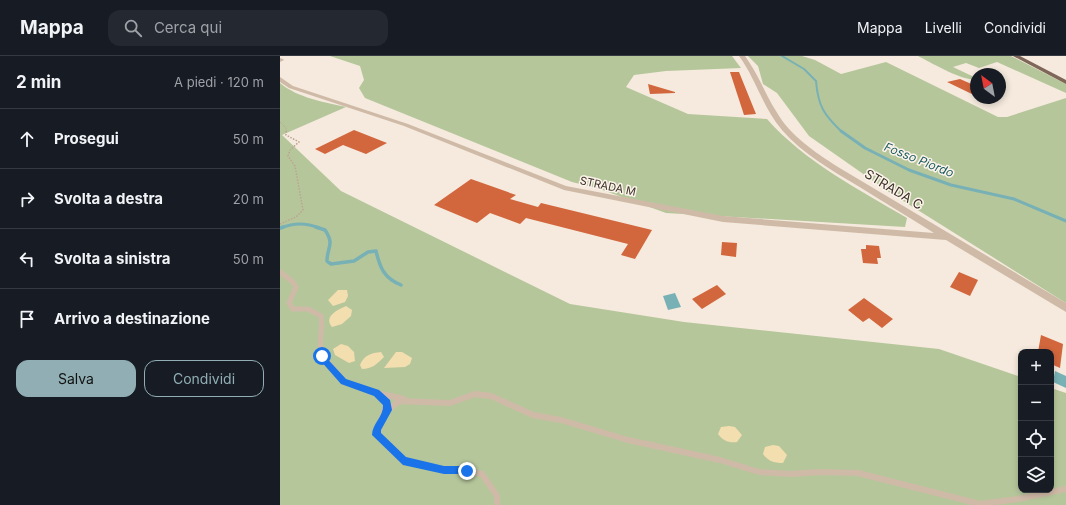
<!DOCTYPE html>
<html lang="it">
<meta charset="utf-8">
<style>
body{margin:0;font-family:Inter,sans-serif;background:#242831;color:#f1f3f6}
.controls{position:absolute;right:12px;bottom:12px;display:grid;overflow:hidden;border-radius:8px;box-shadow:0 2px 6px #0003}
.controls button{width:36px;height:36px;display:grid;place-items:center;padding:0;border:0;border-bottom:1px solid #363941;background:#171b24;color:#f1f3f6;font:20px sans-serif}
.compass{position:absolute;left:690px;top:12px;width:36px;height:36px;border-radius:50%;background:#171b24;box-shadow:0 2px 6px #0003;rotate:328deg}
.stop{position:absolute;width:12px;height:12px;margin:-9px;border:3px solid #1a73e8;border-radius:50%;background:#fff}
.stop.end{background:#1a73e8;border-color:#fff;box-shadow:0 1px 4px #0008}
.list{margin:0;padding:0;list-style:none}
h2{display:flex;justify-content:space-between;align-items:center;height:52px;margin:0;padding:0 16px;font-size:17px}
h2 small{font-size:13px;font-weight:400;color:#9ea1a6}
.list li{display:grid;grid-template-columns:26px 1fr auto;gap:12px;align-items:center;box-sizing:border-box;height:60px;padding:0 16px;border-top:1px solid #363941}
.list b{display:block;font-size:15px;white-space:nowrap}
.list em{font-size:13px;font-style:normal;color:#9ea1a6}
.actions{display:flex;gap:8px;padding:12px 16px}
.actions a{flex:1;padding:9px 0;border:1px solid #90aeb3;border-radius:12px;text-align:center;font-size:14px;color:#90aeb3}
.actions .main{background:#90aeb3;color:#111}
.icon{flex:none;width:22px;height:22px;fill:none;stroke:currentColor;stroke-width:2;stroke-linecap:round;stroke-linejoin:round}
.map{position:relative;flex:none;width:786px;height:449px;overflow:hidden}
header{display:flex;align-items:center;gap:24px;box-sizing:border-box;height:56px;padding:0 20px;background:#171b24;border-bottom:1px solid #363941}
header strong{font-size:19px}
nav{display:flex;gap:22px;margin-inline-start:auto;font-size:14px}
.search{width:280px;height:36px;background:#242831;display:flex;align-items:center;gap:10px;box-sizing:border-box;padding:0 14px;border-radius:12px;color:#9ea1a6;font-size:15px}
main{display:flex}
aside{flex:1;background:#171b24}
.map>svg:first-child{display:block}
</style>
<header>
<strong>Mappa</strong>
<div class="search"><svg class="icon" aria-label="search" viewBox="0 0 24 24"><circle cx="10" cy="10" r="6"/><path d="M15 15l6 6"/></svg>Cerca qui</div>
<nav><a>Mappa</a><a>Livelli</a><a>Condividi</a></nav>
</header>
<main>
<aside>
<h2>2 min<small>A piedi · 120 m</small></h2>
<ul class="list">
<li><svg class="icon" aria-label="ahead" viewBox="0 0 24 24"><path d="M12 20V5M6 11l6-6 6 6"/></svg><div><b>Prosegui</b></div><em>50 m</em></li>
<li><svg class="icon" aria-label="right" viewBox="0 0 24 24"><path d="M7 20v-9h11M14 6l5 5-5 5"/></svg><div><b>Svolta a destra</b></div><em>20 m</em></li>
<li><svg class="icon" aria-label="left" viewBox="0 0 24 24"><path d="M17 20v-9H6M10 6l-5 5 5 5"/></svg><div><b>Svolta a sinistra</b></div><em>50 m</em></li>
<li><svg class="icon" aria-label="arrive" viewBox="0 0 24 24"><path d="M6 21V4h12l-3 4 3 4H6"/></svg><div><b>Arrivo a destinazione</b></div></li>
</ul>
<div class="actions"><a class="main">Salva</a><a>Condividi</a></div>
</aside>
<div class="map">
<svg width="786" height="449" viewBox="0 0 786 449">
<rect width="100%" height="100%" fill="#f5eadd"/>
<path fill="#b6c69b" d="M50,0H452L461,12L386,15L354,19L346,31L408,58L487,63C525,106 578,133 627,162L625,171L386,157L320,133L292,126L85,42L79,32L84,24L80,10Z
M468,0H522L535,4L561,18L606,6L718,61H727L786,42V247L609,136L529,80L497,37L483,28L478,10Z
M638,0H731L786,28V37L717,6L699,12L686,7L673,11L694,21L696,20V23C684,26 650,6 638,0Z
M0,27C18,42 44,46 66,51L2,79L61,135L290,248L404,266L659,293L741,321V434H771V332L786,337V449H0Z"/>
<path fill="#f3deb0" d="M58,234H67L68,240L65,246L53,250L48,244Z
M66,250L72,254L71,260L62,268L52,271C43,260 58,254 66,250Z
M61,288L68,290L74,296L75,305L69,307L55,299L53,293Z
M101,296L104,301C97,308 92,313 82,313L80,309C84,299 91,297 101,296Z
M116,296H122L132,302L130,308L125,311L104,312Z
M449,370L455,371L462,379L457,386C449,387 443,385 438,378L441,371Z
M493,389L499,390L507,399L503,407C494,407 488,405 483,398L485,391Z"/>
<path fill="#78b1b5" d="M395,237L401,251L388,254L383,240Z
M775,315L786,320V332L773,326Z"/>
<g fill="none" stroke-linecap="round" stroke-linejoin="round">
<path stroke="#78b1b5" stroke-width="2" d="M502,0L524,13L536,25C538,50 544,59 562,76"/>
<path stroke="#78b1b5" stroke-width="3" d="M561,75L585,92L629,114L671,129L734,143L786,165
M1,172C13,167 27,167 39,172"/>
<path stroke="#78b1b5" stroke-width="3.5" d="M36,171L45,174C55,189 47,191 47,205L51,208L74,205L88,196L96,195C100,212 104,222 121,229
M0,172L3,171"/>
</g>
<path fill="#d2663d" d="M450,16H459L476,58L464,59Z
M680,23L696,30V40L667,26Z
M368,28L395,36V37L370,38Z
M74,74L107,87L86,98L63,89L45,98L35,93Z
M191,123L236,139L230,143L258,151L261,147L372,174L355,203L341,199L348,188L246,162L240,168L210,157L197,167L154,149Z
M442,186L457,187L456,201L441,199Z
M586,189L599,190L601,202H597L598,208L583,207L581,193H586Z
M679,216L698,224L690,240L670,231Z
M437,229L446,238L422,253L412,243Z
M584,242L613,263L602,272L589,262L583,266L568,254Z
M761,279L783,288L780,312L771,308V296H758Z"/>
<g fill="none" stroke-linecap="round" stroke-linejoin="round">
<path stroke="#bba491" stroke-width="1" stroke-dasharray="1 1" stroke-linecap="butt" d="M0,66L6,72V76"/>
<path stroke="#bba491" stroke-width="1.5" stroke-dasharray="1.5 1.5" stroke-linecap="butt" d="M0,168L16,161L23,154L15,110L8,100L10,94L19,86L6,79V75"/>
<path stroke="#cfbaa7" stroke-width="5" d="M0,216L13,226L16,231L9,247L13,253H28L41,260C43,272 39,282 41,294"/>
<path stroke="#cfbaa7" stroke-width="6" d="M41,293L42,300L64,326L96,337L107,347L97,379L123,405L164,414L187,415L202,418L217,440V449
M97,337L124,343
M108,354L119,345L170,347L195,338L211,340L253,359L281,364L348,384L440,404L479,416L511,418L539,416L578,417L700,448L738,443L786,433"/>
<path fill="#cfbaa7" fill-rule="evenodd" d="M459,0H465L469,6C480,22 486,40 496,55C510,80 535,96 558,111L786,247V256L666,184L443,166L284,134L124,70L9,32L0,26V21L13,30L128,68L286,130L443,160L654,177C629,161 603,146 578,130C551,114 523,98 502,74C483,52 476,23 459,0Z
M0,2L3,3L4,4L0,6Z"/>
<path fill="#7e6658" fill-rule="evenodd" d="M733,0H740L786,24V28Z"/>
</g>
<path fill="#1a73e8" d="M42,297L66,323L99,334L110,344L112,354L101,374V377L126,401L164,410H187L191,415L190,418H164L123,409L92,379C92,368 104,360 103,349L94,340L61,328L39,303V298Z"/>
<g text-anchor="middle" stroke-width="3" stroke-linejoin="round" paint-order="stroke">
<g font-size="11" fill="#3b2f28" stroke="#fcf4ea">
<text transform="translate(328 130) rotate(12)" y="4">STRADA M</text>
</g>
<g font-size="12" font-style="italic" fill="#195a61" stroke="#fcf4ea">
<text transform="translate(639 104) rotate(22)" y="4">Fosso Piordo</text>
</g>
<g font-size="13" fill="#3b2f28" stroke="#fcf4ea">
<text transform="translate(614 133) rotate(31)" y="5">STRADA C</text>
</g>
</g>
</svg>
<div class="controls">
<button>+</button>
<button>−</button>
<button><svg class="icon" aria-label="locate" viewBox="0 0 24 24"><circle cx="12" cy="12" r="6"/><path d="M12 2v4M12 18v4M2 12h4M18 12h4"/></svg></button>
<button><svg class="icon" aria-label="layers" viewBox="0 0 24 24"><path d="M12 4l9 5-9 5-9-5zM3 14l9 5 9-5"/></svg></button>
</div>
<svg class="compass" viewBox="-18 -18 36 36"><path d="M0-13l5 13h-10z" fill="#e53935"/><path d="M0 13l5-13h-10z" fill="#9ea1a6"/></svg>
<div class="stop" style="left:42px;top:300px"></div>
<div class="stop end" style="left:187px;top:415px"></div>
</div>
</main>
